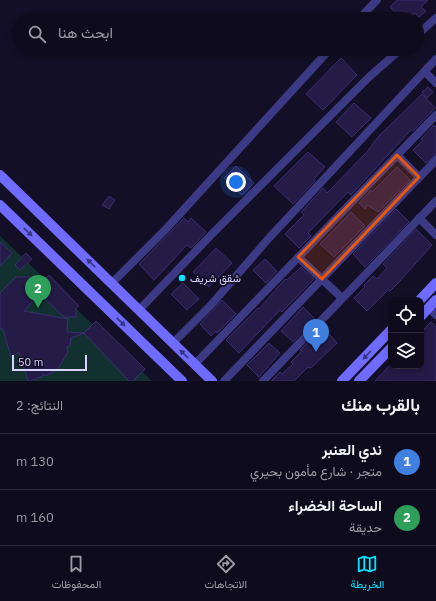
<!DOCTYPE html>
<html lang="ar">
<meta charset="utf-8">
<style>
body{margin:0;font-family:"IBM Plex Sans",Vazirmatn,sans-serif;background:#1c1929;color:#f1f3f6;direction:rtl}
.controls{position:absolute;right:12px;bottom:12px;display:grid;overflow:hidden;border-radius:8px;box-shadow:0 2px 6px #0003}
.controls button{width:36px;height:36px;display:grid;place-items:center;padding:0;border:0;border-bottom:1px solid #2e2b3b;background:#0e0b1c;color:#f1f3f6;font:20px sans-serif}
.scale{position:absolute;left:12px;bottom:10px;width:75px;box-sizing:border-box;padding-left:4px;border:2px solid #d9d4ff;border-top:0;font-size:11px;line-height:14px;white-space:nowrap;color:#d9d4ff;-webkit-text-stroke:3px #130f26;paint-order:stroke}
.you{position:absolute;left:236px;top:182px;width:14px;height:14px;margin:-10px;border:3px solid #fff;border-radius:50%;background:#1a73e8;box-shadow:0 0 0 6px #1a73e833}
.badge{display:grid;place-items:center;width:26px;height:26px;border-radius:50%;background:#00e5ff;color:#fff;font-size:13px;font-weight:700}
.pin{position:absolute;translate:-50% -33px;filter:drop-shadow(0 1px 2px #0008)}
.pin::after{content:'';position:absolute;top:21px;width:14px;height:12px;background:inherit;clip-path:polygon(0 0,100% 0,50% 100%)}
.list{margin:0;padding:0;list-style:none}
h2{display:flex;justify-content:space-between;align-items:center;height:52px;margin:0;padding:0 16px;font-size:17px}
h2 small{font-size:13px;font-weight:400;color:#9b9ba3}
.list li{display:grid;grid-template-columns:26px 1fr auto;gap:12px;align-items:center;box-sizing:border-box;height:56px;padding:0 16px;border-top:1px solid #2e2b3b}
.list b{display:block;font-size:15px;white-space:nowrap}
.list p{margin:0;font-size:13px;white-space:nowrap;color:#9b9ba3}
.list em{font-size:13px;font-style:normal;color:#9b9ba3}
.icon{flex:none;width:22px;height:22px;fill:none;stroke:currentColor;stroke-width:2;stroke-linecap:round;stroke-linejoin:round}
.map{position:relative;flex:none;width:436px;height:381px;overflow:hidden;direction:ltr}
.search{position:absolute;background:#0e0b1c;box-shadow:0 2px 6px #0003;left:12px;right:12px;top:12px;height:44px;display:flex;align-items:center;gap:10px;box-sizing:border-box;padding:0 14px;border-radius:22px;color:#9b9ba3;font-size:15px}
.sheet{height:164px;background:#0e0b1c}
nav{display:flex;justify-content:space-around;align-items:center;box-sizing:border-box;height:56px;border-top:1px solid #2e2b3b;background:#0e0b1c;font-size:11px;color:#9b9ba3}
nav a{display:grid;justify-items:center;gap:2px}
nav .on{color:#00e5ff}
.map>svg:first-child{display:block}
</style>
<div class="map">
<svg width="436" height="381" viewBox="0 0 436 381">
<rect width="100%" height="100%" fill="#130f26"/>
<path fill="#12302f" d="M0,236L152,381H0Z"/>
<path fill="#241b47" stroke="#3b2d73" d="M397,0H428L421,7L426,11L419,17L415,13L408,19H401L390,7Z
M341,58L357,75L323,110L306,94Z
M428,87L433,92L427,98L422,92Z
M422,94L435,108L413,131L411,130L351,195L348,192L308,233L311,236L299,248L285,234L304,215L301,212L323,188L327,193L367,152L378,137Z
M354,103L371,118L352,137L336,122Z
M434,125L436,127V155L426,163L413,150L423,140L421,139Z
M308,152L325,167L314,179L315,181L293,204L292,203L274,186Z
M236,166L254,183L242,195L224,178Z
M397,167L410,180L378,212L367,205L365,209L359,203L371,190L372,192Z
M109,196L115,200L109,209L102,205Z
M396,209L409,222L365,267L353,254Z
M351,212L365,226L334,257L320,244Z
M184,218L188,222L191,218L206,232L191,248L187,245L154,280L139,264Z
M416,229L432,245L400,281L390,291L388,290L367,311L354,298L365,287L364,285L373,276L377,279L387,268L383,264Z
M0,242L12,253L0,266Z
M216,248L232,263L209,287L193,272Z
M26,253L32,259L20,270L15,265Z
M265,259L277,271L266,283L253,270Z
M301,267L314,279L282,312L280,310L239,353L226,340L258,308L259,309L285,279L287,280Z
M49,275L79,306L76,308V317H64L35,289L36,298L24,311L68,319L67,332L84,333L96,321L145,369L133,381H129L84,333L71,338L70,346L67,347L68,352L57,370L45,376L43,374L40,378L38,377L36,380L33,379L32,381H28L19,352L11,357L3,329H0V293L16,277H34L35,289Z
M183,283L199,299L187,310L171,294Z
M222,300L236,314L217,333L216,331L211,336L200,324Z
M303,307L315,319L293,342L281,331Z
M431,322L436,327V381H375L389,366H421V332Z
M323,327L337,343L311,368L308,367L294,381H271L280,372L282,374L293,364L291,362L302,351L300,350Z
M269,343L280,353L259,377L247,365Z"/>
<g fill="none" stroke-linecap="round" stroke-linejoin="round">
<path stroke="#3d3a85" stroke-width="8" d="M359,19L377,0
M417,35L436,18
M425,72L436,83
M397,155L419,177
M419,218L436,235
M298,257L342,298
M112,283L166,229L330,49
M429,308L436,315
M139,310L212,234L369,77L401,49
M173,343L211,305L269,238L436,59
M195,364L436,115
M224,381L436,160
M263,381L436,201"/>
<path stroke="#6f6bff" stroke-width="10" d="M0,175L212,381
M0,205L182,381
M420,300L436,283
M421,316L436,300
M342,381L391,330
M359,381L391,348"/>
</g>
<defs><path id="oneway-solid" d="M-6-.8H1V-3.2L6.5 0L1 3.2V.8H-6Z"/></defs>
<g fill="#38347d">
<use href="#oneway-solid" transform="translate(28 232) rotate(44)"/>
<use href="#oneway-solid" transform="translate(91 263) rotate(-136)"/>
<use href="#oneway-solid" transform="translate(121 322) rotate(44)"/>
<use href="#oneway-solid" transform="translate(184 354) rotate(-136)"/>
<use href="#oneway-solid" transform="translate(367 355) rotate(134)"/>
</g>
<path fill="#e8590c" fill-opacity="0.2" stroke="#e8590c" stroke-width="3" stroke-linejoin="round" d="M397,155L419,177L322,279L298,257Z"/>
<circle fill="#00e5ff" stroke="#130f26" stroke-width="1.5" cx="182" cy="278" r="4"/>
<g text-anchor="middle" stroke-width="3.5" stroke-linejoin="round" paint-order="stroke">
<g font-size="11" fill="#d9d4ff" stroke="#130f26" text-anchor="start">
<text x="190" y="282">شقق شريف</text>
</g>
</g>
</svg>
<div class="controls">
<button><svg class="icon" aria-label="locate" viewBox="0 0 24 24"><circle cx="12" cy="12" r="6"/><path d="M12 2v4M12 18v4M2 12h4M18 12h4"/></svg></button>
<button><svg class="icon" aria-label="layers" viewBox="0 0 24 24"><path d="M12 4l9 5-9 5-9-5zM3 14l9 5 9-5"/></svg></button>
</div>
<div class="scale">50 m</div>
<div class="you"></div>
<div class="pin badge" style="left:316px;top:352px;background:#3f7fe0">1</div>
<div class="pin badge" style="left:38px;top:308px;background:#2e9e5b">2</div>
<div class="search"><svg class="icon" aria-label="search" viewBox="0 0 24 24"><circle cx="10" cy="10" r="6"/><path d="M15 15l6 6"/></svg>ابحث هنا</div>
</div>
<section class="sheet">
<h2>بالقرب منك<small>النتائج: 2</small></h2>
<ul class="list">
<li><span class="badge" style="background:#3f7fe0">1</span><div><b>ندي العنبر</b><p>متجر · شارع مأمون بحيري</p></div><em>130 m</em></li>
<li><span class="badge" style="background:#2e9e5b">2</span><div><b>الساحة الخضراء</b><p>حديقة</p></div><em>160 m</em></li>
</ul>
</section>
<nav>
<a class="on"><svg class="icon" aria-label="map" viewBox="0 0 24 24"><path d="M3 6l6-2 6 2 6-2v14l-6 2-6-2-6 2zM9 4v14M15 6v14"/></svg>الخريطة</a>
<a><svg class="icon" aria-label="directions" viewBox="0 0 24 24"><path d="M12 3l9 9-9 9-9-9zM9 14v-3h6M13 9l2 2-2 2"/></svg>الاتجاهات</a>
<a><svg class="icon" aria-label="saved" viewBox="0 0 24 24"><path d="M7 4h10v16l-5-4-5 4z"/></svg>المحفوظات</a>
</nav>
